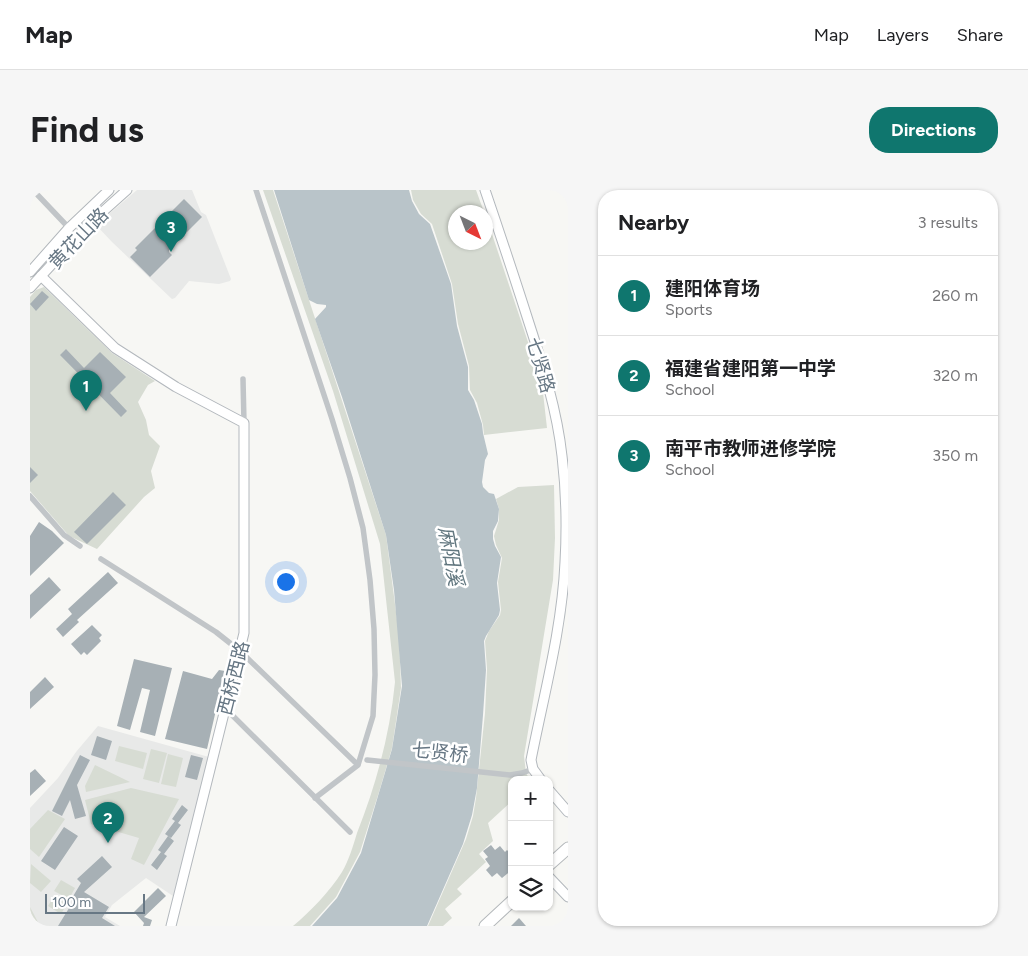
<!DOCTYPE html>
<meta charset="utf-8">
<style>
body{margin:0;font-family:Figtree,"Noto Sans SC",sans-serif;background:#f6f6f6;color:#202124}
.controls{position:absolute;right:15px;bottom:15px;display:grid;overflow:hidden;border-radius:10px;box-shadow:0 1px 4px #0004}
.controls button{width:45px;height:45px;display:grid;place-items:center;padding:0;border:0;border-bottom:1px solid #e0e0e0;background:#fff;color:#202124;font:25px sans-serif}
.compass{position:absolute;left:418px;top:15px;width:45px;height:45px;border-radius:50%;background:#fff;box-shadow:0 1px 4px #0004;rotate:138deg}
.scale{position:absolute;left:15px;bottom:12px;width:100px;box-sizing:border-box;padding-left:5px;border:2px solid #677784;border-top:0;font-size:14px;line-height:18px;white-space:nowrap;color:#677784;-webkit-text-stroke:4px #fff;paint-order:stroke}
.you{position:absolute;left:255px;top:391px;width:18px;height:18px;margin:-12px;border:4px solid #fff;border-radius:50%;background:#1a73e8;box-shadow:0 0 0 8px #1a73e833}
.badge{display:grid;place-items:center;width:32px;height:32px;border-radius:50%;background:#0f766e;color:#fff;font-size:16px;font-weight:700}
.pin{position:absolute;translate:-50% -41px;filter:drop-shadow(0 1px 2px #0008)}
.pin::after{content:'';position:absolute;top:26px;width:18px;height:15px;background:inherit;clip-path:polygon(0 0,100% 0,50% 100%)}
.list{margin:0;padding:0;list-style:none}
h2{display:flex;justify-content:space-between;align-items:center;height:65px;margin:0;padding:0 20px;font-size:21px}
h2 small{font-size:16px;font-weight:400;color:#757577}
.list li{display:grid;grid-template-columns:32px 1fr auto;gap:15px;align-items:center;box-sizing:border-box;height:80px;padding:0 20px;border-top:1px solid #e0e0e0}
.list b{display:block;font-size:19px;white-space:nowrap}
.list p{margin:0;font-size:16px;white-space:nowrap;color:#757577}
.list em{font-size:16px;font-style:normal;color:#757577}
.icon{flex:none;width:28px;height:28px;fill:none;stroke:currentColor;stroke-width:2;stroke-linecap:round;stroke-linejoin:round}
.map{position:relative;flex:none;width:538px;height:736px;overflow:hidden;border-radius:20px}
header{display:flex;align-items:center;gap:30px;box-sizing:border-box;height:70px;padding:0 25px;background:#fff;border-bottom:1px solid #e0e0e0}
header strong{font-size:24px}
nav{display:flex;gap:28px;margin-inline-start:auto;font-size:18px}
.intro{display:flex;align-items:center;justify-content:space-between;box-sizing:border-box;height:120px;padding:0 30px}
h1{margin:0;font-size:35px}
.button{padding:12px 22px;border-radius:20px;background:#0f766e;color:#fff;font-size:18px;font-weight:700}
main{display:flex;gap:30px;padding:0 30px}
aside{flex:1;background:#fff;border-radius:20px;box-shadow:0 1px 4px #0004}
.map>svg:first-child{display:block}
</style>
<header>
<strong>Map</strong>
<nav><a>Map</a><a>Layers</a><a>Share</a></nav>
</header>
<div class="intro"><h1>Find us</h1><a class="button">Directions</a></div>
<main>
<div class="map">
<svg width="538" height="736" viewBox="0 0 538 736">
<rect width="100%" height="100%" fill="#f7f7f4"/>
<path fill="#e8e9e8" d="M107,0H162L171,22L176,25L201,89L200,91L189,94L159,91L145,108L142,109L82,52L66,35Z
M68,536L179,567L143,706L116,688L82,715L75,727L90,736H0V618L28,588L46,562Z"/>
<path fill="#d7dcd3" d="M233,0H243L356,345L369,445L371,498L362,558L349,602L330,662L306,707L280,736H263C280,722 300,701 312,682C319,670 323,656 327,643C346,595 360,544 365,492L350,354L303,201Z
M381,0H446L454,22H426V52H456V26L512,194L517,238L454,245L453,235L447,213L440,200L439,176L428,134L422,94L402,34L391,24L383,10Z
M14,97L82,163L125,191L118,195L108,212L116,230L119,245L130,256L121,281L125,298L114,307L67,359L39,346L0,301V107L6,100Z
M524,295L525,348L523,390L494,566L496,583L500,590H482V611L458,633L463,651L449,664L456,672L427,699L432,704L415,719L422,728L413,736H398L436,649L443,626L446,608L455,523L457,479L455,451L459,441L470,425L471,420L468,392L472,368L466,355L464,346L469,330V319L466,309L488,297Z
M89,556L117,563L113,579L85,571Z
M121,559L137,563L129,593L113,589Z
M138,564L153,568L146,597L131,594Z
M65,575L100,592L56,602L55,596Z
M101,598L149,609L114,675L101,669L109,648L61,634L55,610Z
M18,620L35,629L9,667L0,659V639Z
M1,674L21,691L11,702L0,693Z
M31,690L45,698L39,709L24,701Z
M24,706L37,714L31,724L18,716Z
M0,717L10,736H0Z"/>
<path fill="#b9c4c9" d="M244,0H379L382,11L389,24L400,34L421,94L427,136L438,177V200L444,210L452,234L453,243L458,264L455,270L452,292L453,297L459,303L464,304L469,319L468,331L463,341V349L465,356L471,367L467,393L470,420L469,425L456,446L454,451L456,480L453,525L447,598L442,625L433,654L397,736H282L307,708L331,663L362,559L372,496L364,400L356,345L312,207L285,129L296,117V115L287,114L279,110Z"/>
<path fill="#a7b0b5" d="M154,9L172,27L139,60V62L142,65L120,87L100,67L107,60L105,58Z
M12,101L19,107L6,121L0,114Z
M36,159L54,178L70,162L96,187L80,203L97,221L91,227L30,165Z
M0,277L8,285L0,293Z
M83,302L96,315L57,354L44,342Z
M9,332L22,341L34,353L0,386V346Z
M78,382L88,393L47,430L49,432L33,447L26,439L42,424L38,419Z
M19,387L31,400L0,429V405Z
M62,435L72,445L69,448L71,451L57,465L54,462L51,465L41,454Z
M104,469L142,478L125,546L110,542L120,500L112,498L100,540L87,536Z
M189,480L195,481L177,559L135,549L153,481L182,489Z
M15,487L24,497L0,519V502Z
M67,546L82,551L76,570L61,565Z
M50,565L60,570L47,595L56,626L45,629L40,610L32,626L22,621Z
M161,565L173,568L167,590L155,587Z
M5,579L16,591L0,606V583Z
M152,615L158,620L148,633L151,635L141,648L135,644L145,631L142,629Z
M34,637L48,646L25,680L11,671Z
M138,646L144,651L134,664L128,660Z
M461,655L465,660L470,656L475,662L477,660L482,665V680L472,688L467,683L462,687L456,680L460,676L455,669L458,667L453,661Z
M131,662L137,666L127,680L121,675Z
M72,666L82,677L54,702L79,717L72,728L85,736H28L44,710L42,708L51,693L47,689Z
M128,698L136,706L114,727L122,730L120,736H113L114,733L104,722Z
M489,728L496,736H481Z"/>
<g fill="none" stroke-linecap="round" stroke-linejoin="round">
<defs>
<path id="secondary" d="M455,0C470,44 485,89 499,133C513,176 527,220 532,266C536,300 537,337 535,372C532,439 514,504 501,570L503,579L511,590
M11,86L85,158L146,197L214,233V443L141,736
M519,600L538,622
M519,687L538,707"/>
<path id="primary" d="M0,82L39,38L79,0
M0,98L59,34L97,0"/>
<path id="highway" d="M519,675L538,658
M455,736L482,711"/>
</defs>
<use href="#secondary" stroke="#b3b8bd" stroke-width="11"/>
<use href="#primary" stroke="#b2b7bb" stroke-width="11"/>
<use href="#highway" stroke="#b4b8bb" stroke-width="13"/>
<path stroke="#c1c5c8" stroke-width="5.5" d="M3,0L39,38
M226,0L302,229L320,288L333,338L340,390L344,439L345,485L343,526L328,575L285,608
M213,189L214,233
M0,306L34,345L50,356
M71,369L186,442L210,461L328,575
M196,519L320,642
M337,570L480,585L492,583L503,579"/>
<use href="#secondary" stroke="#fff" stroke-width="9"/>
<use href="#primary" stroke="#fff" stroke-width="9"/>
<use href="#highway" stroke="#fff" stroke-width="11"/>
</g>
<g text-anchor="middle" stroke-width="5" stroke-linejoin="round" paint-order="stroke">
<g font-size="19" fill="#677784" stroke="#fff">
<text transform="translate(48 48) rotate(-46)" y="7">黄花山路</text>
<text transform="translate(511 175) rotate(74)" y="7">七贤路</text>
<text transform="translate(203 488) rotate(-76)" y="7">西桥西路</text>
<text transform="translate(410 562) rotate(6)" y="7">七贤桥</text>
</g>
<g font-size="20" font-style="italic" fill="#637880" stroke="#fff">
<text transform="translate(421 366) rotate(79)" y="7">麻阳溪</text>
</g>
</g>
</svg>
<div class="controls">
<button>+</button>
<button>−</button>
<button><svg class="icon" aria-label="layers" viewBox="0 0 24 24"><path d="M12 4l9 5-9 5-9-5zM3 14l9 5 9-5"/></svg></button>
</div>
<svg class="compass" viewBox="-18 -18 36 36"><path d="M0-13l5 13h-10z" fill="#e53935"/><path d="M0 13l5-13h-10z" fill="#757577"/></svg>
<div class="scale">100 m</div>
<div class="you"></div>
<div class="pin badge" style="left:56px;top:221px">1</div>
<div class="pin badge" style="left:78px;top:653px">2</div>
<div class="pin badge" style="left:141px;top:62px">3</div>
</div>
<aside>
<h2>Nearby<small>3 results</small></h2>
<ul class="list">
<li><span class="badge">1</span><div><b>建阳体育场</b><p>Sports</p></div><em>260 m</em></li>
<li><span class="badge">2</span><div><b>福建省建阳第一中学</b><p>School</p></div><em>320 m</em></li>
<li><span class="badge">3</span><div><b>南平市教师进修学院</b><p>School</p></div><em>350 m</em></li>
</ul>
</aside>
</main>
